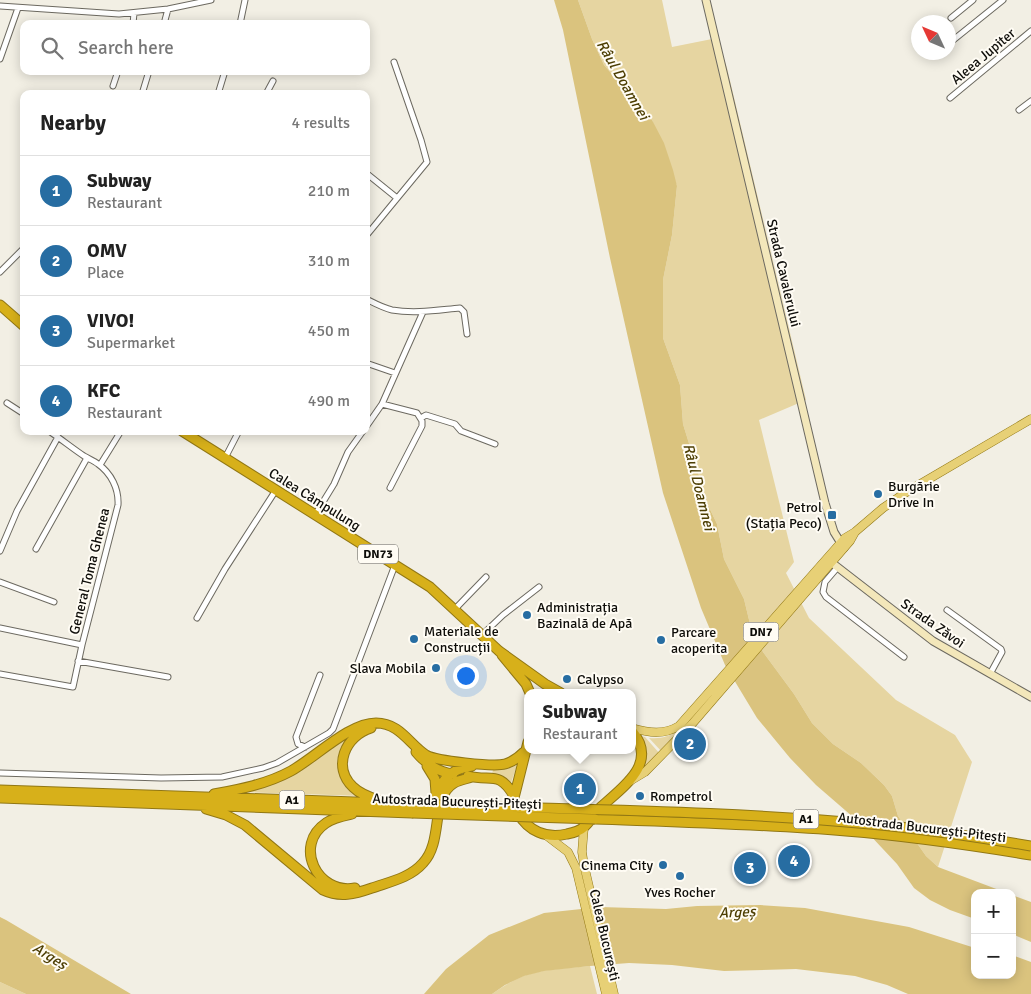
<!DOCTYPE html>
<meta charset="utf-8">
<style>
body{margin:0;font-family:Signika,sans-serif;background:#f6f6f6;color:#222}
.controls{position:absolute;right:15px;bottom:15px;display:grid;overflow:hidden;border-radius:10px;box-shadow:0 2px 12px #0003}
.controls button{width:45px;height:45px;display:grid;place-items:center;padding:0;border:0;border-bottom:1px solid #e0e0e0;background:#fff;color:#222;font:25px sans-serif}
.compass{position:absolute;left:911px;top:15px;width:45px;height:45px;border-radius:50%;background:#fff;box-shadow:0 2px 12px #0003;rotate:314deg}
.you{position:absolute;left:465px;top:675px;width:18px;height:18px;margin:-12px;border:4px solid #fff;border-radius:50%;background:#1a73e8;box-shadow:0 0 0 8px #1a73e833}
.badge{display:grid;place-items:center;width:32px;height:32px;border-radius:50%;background:#276da2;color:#fff;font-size:16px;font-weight:700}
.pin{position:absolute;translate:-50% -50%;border:2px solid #fff;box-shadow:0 1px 5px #0006}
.popup{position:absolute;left:524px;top:689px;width:112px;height:65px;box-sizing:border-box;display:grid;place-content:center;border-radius:10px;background:#fff;filter:drop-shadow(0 1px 4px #0005);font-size:16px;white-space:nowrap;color:#767676}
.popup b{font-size:19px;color:#222}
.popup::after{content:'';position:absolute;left:50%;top:100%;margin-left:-10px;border:10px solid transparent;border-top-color:#fff}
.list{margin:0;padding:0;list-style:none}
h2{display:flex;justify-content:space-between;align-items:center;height:65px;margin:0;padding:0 20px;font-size:21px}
h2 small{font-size:16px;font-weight:400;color:#767676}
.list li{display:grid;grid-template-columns:32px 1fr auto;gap:15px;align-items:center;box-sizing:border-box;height:70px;padding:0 20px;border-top:1px solid #e0e0e0}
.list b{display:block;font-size:19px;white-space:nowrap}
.list p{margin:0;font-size:16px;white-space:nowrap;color:#767676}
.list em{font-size:16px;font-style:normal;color:#767676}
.icon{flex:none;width:28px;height:28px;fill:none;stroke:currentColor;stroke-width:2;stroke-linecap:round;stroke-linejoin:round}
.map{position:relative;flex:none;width:1031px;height:994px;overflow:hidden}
.search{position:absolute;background:#fff;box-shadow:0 2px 12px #0003;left:20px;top:20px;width:350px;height:55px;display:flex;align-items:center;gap:12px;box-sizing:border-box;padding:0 18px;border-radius:10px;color:#767676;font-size:19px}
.panel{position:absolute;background:#fff;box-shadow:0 2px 12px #0003;left:20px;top:90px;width:350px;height:345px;border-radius:10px}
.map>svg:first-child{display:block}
</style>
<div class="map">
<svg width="1031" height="994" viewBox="0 0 1031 994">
<rect width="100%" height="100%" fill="#f2efe4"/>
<path fill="#e6d5a1" d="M578,0H662L672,47L717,38L727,68L806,400L759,420L794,562L786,573L809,618L896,700L955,735L972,762L938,867L926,856L898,816L892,796L884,785L861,763L833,744L812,723L794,694L763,652L750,624L744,599L724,559L717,524L708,505L683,424L680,385L663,338V280L672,235L677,186L652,120L604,65L592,39Z
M697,713L662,752L649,738C674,740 680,727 697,713Z
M357,729L340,766L362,796L240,792L260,785Z
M641,736L645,737L660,754L643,771L646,754Z
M517,765L511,783L502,775L492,774L493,770L508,769Z
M590,966L597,994H492C502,987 512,981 523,976C543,969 568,968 590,966Z
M0,982L26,994H0Z"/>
<path fill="#dac37e" d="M554,0H578L592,39L604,65L652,120L664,143L673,170L677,186L672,235L663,280V338L680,385L683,424L708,505L717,524L724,559L744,599L750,624L763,652L794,694L812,723L833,744L861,763L884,785L892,796L898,816L926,856L938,867L1007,893H975V919L950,910L930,900L914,888L897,864L853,817L816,785L790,758L757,718L725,665L701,608L663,493L610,258L563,30Z
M1012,895L1031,902V942L1012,934Z
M760,905L805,908L909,927L975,948V975H1012V955L1031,962V994H908L887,985L855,976L796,969L724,971L672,965L629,963L590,966L544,971L524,976L505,985L492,994H424L446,969L489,935L544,913L600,907L666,909L697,906Z
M0,917L6,920L131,994H26L0,982Z"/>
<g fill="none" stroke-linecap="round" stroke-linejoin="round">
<defs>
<path id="street" d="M0,6L119,14L168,9L211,0
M951,18L973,0
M133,24L134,13
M164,24L168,9
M240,24L245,0
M952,41L1003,0
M0,59L18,8
M113,86L118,71
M142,94L149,71
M218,94L225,71
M266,94L273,81
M950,98L1031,31
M1019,110L1031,101
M366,173L397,198
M366,236L427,162L421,140L394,62
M0,272L24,248
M366,299C374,303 383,308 392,310C415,314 438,310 460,308L464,312L467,334
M366,363L395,373
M7,403L24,414
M382,404L417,413L422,421V426L390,488
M421,418L426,415L455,424L461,431L495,444
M366,427L382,404L423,312
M225,458L239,431
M100,465L121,431
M315,515L334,484L348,452L363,431
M36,549L87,458
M0,551L17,511L58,437
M837,568L825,582L823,592L826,597L904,657
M0,582L54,602
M455,609L486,577
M947,610L1001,649L1002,652L990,674
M197,618L225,569L276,490
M0,628L82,645
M482,635L503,615L539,587
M78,661L168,677
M0,674L73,687L82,645L118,505C119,489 111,473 98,464C94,461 89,459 84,456C72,448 61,439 49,431
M305,747L298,744L296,737L320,675
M0,773L161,778L222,777L263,768L277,763L329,733L333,729L395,565"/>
<path id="secondary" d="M706,0L825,503L834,532L844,548
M827,559L933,641L1031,697"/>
<path id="primary" d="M632,728C649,733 664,735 679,726L845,538L855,532L883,508L905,493L1031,419
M630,781L645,772L692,724L850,541L855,532
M584,827L582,852L584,865L614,994
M547,836L568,852L576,868L606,994"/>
<path id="highway" d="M0,305L24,326
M182,431L430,587L499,651L545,684L561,693
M502,655L526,684L530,693
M371,728C345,736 332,767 353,787C360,794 369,797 378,800
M416,752C426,764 437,772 453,774
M427,766L435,779L436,793
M468,776C491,782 499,770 514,796
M0,790L413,804
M214,794C241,789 267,784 291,771C316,757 349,723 376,723C400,723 409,744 426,755C436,761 494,767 505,764C513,762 519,757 524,752
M0,798L412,813
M514,798L528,742
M435,805C438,782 449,769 472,766
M206,809L226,815L245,825L323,890C340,898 355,894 372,888C389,882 410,878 423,863C444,841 430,797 454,783C459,780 466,779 472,777
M518,813C528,831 546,839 567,834C572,833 580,831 584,827C591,821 595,812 602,806C623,787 659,763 632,731
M352,814C343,816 333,818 326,823C293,845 317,895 355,888
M595,819C679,822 763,824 846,831C908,836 970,845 1031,855"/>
</defs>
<use href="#street" stroke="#6c6960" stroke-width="7"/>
<use href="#secondary" stroke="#6c6960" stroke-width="9"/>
<use href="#primary" stroke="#917714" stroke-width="9"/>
<use href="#highway" stroke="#917714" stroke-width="11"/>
<use href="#street" stroke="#fff" stroke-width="5"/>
<use href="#secondary" stroke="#f3e7ba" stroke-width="7"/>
<use href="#primary" stroke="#e7d076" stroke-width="8"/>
<use href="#highway" stroke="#d7b01a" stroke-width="9"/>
<defs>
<path id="highway-bridge" d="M413,804C565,810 718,810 870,824C924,829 977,837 1031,846
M412,813L595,819"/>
</defs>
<use href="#highway-bridge" stroke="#917714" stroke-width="11" stroke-linecap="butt"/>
<use href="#highway-bridge" stroke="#d7b01a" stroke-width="9"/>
</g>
<g fill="#276da2" stroke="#fffcf4" stroke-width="2">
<circle cx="878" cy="494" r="5"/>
<rect x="827" y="510" width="10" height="10" rx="2.5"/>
<circle cx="527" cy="615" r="5"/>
<circle cx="414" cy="639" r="5"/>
<circle cx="661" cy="640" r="5"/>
<circle cx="436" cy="668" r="5"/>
<circle cx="567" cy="679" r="5"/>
<circle cx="640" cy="796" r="5"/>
<circle cx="663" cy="865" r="5"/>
<circle cx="680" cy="876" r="5"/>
</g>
<g text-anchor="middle" stroke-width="4" stroke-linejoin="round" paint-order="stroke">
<g fill="#fffcf4" stroke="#565550" stroke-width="1">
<rect x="358" y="544.5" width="40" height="19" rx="4"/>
<rect x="743.5" y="622.5" width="35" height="19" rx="4"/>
<rect x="279.5" y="790.5" width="25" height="19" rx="4"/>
<rect x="793.5" y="809.5" width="25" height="19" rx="4"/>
</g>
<g font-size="12" font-weight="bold" fill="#0e0d09">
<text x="378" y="558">DN73</text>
<text x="761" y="636">DN7</text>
<text x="292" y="804">A1</text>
<text x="806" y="823">A1</text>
</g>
<g font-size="14" fill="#0e0d09" stroke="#fffcf4">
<text transform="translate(983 56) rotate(-40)" y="5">Aleea Jupiter</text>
<text transform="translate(784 273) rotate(77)" y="5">Strada Cavalerului</text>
<text transform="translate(315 499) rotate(32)" y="5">Calea Câmpulung</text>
<text transform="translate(89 571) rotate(-76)" y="5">General Toma Ghenea</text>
<text transform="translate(933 623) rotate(35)" y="5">Strada Zăvoi</text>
<text transform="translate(457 801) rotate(2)" y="5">Autostrada București-Pitești</text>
<text transform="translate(922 827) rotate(7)" y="5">Autostrada București-Pitești</text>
<text transform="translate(605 935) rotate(77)" y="5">Calea București</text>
</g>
<g font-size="14" fill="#0e0d09" stroke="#fffcf4" text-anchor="start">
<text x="888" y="491">Burgărie<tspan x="888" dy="16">Drive In</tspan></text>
<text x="822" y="512" text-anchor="end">Petrol<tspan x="822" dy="16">(Stația Peco)</tspan></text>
<text x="537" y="612">Administrația<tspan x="537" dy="16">Bazinală de Apă</tspan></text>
<text x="424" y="636">Materiale de<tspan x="424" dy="16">Construcții</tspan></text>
<text x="671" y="637">Parcare<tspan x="671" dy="16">acoperita</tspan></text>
<text x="426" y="673" text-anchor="end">Slava Mobila</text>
<text x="577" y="684">Calypso</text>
<text x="650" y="801">Rompetrol</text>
<text x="653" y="870" text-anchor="end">Cinema City</text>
<text x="680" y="897" text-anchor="middle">Yves Rocher</text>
</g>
<g font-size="15" font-style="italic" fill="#4d3e03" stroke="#fffcf4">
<text transform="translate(623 80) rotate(60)" y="5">Râul Doamnei</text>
<text transform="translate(699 487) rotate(76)" y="5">Râul Doamnei</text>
<text transform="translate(737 912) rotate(-2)" y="5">Argeș</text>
<text transform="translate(50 956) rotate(32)" y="5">Argeș</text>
</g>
</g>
</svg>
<div class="controls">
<button>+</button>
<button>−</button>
</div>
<svg class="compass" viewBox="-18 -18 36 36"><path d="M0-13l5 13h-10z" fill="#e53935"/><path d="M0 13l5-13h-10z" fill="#767676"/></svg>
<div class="you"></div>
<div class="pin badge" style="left:580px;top:789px">1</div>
<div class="popup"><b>Subway</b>Restaurant</div>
<div class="pin badge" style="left:690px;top:744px">2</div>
<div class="pin badge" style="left:750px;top:868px">3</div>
<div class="pin badge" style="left:794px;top:861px">4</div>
<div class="search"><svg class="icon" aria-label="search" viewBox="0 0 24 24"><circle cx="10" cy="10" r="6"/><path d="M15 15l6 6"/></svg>Search here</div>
<section class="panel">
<h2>Nearby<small>4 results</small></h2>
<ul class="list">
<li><span class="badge">1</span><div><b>Subway</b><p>Restaurant</p></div><em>210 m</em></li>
<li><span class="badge">2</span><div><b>OMV</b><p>Place</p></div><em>310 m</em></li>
<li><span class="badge">3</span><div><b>VIVO!</b><p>Supermarket</p></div><em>450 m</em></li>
<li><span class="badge">4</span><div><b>KFC</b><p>Restaurant</p></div><em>490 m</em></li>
</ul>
</section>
</div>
